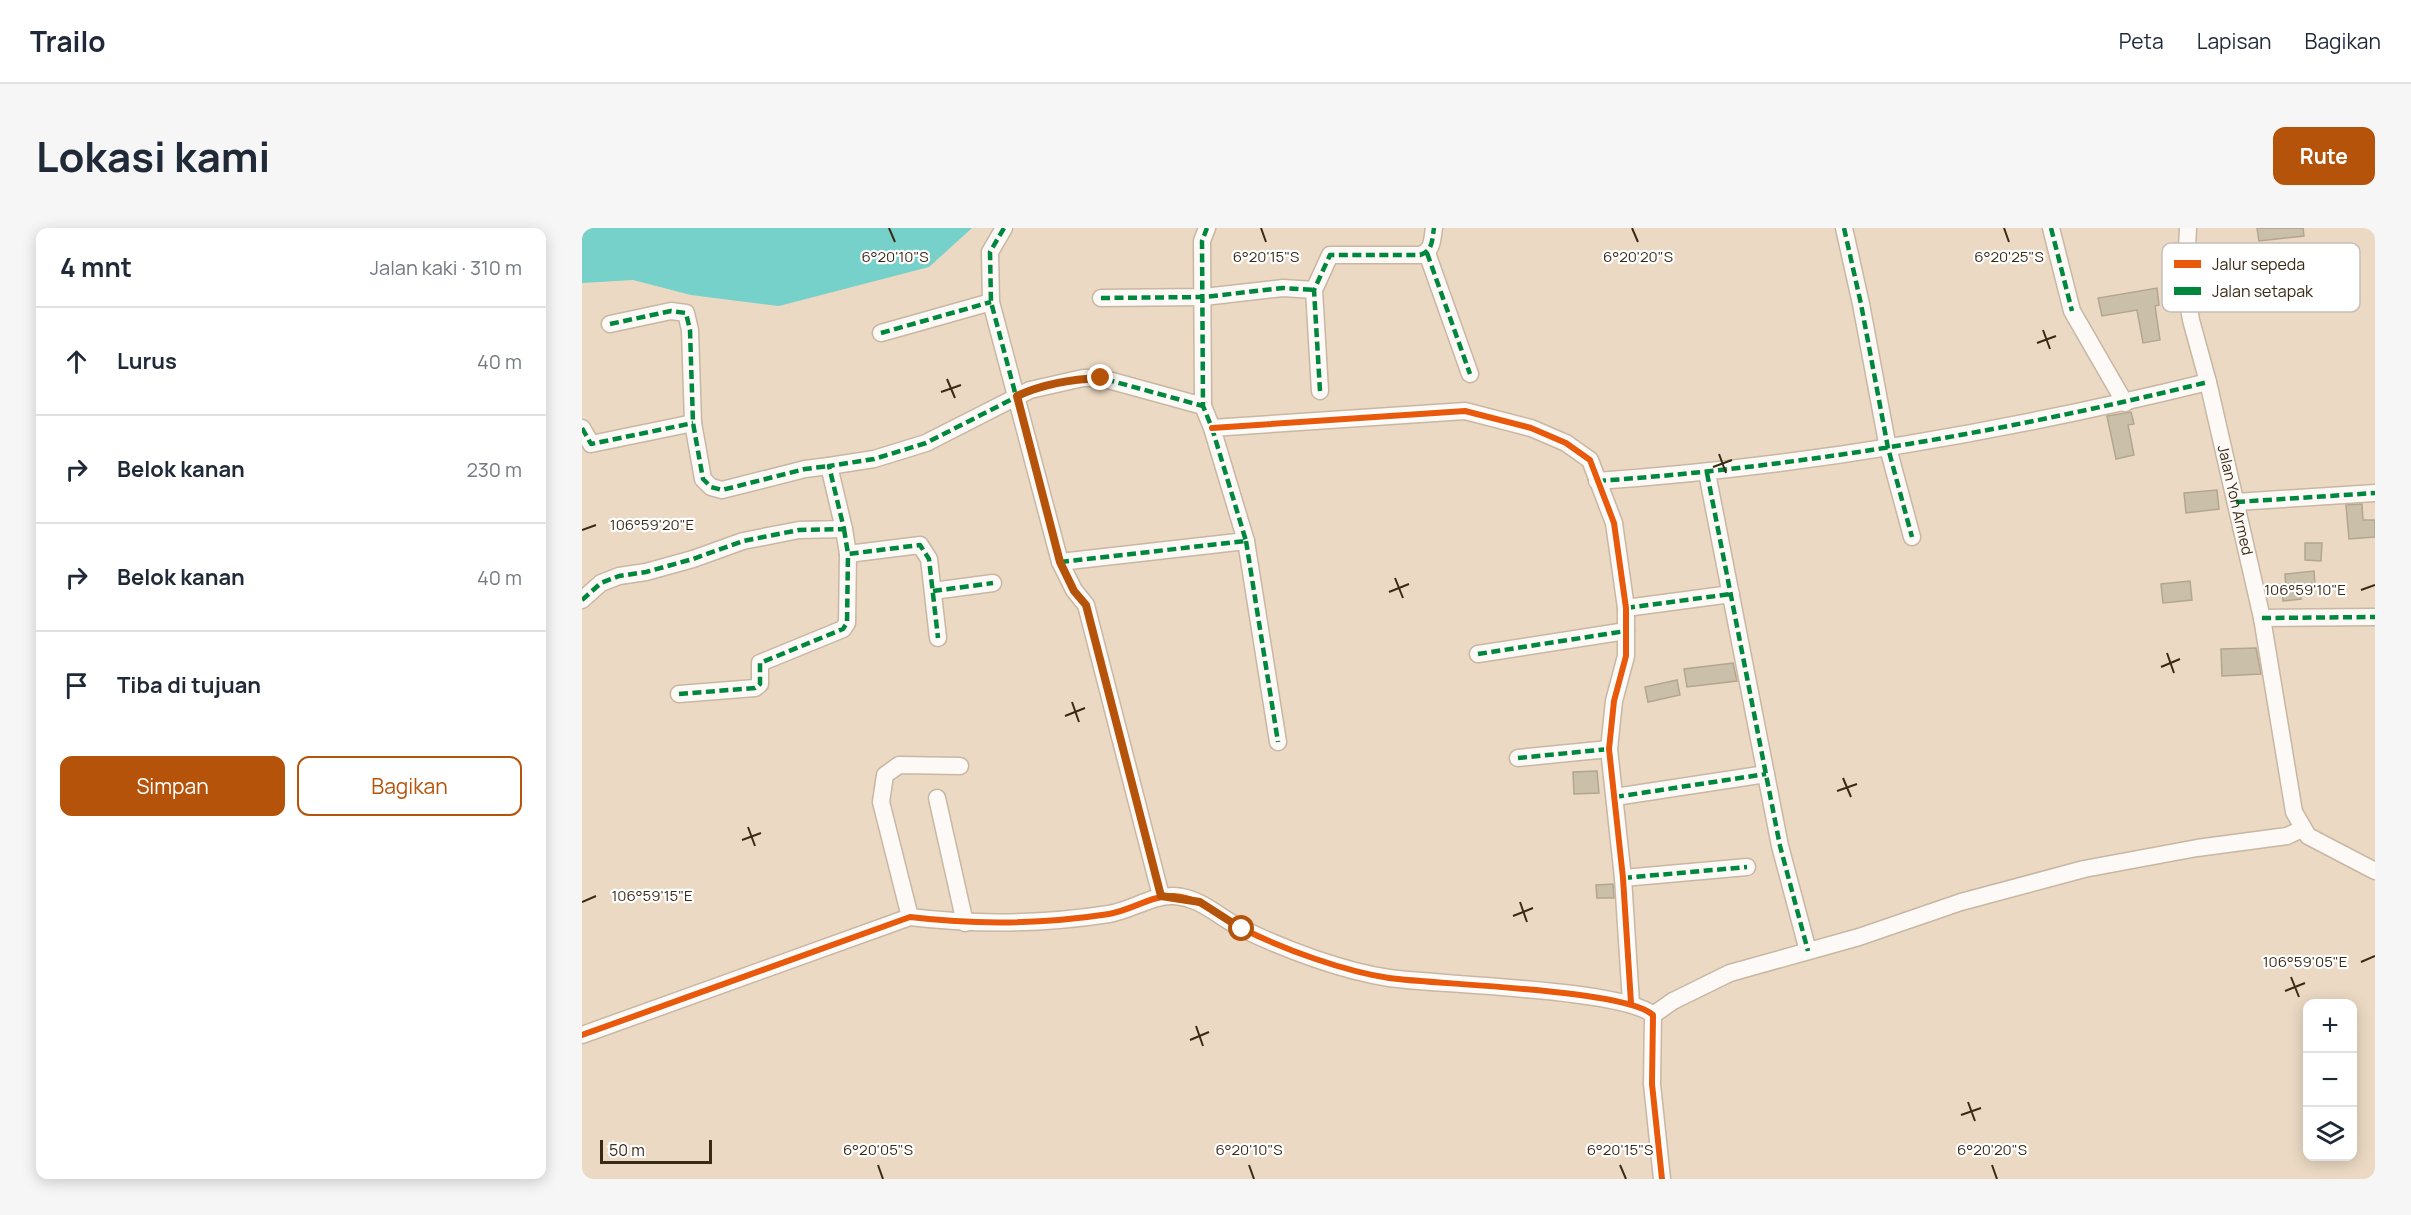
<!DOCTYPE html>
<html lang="id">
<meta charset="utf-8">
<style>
body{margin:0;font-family:Manrope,sans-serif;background:#f6f6f7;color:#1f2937}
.controls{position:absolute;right:18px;bottom:18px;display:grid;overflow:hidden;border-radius:12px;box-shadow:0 3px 15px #0003}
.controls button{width:54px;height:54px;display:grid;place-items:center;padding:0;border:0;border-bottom:2px solid #e0e1e3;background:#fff;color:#1f2937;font:30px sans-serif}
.scale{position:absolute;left:18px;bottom:15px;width:112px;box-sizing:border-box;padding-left:6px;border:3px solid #3a2a15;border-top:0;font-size:16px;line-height:21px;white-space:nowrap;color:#3a2a15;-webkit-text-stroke:4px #fff;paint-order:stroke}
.stop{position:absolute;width:18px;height:18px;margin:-14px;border:4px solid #b45309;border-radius:50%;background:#fff}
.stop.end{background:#b45309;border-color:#fff;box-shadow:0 2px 6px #0008}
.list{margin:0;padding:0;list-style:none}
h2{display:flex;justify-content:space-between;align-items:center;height:78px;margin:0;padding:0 24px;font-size:26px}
h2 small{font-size:20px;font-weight:400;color:#747a83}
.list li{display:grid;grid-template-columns:39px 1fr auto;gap:18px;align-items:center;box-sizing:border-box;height:108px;padding:0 24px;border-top:2px solid #e0e1e3}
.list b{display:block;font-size:22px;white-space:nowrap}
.list em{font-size:20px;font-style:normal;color:#747a83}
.actions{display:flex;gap:12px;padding:18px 24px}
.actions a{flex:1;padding:14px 0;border:2px solid #b45309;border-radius:12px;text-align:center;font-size:21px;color:#b45309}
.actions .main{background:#b45309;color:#fff}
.icon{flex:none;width:33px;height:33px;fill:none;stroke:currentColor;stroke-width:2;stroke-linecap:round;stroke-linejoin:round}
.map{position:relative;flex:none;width:1793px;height:951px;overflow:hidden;border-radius:12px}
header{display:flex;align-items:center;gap:36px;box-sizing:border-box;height:84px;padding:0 30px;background:#fff;border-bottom:2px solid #e0e1e3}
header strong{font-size:28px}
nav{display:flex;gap:33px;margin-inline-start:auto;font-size:21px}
.intro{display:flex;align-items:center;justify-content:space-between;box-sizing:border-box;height:144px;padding:0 36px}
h1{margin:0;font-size:42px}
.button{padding:15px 27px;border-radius:12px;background:#b45309;color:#fff;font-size:21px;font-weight:700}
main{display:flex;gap:36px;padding:0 36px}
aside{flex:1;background:#fff;border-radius:12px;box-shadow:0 3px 15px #0003}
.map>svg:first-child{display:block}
</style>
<header>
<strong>Trailo</strong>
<nav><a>Peta</a><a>Lapisan</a><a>Bagikan</a></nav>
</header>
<div class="intro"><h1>Lokasi kami</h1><a class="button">Rute</a></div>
<main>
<aside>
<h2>4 mnt<small>Jalan kaki · 310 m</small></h2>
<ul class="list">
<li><svg class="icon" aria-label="ahead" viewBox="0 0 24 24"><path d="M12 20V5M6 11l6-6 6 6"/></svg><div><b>Lurus</b></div><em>40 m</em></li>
<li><svg class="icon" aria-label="right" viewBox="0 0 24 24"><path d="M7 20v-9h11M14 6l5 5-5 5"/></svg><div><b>Belok kanan</b></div><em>230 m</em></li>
<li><svg class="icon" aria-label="right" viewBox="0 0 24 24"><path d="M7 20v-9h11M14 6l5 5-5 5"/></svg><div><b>Belok kanan</b></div><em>40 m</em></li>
<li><svg class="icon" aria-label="arrive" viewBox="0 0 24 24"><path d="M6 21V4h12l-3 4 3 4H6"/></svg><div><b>Tiba di tujuan</b></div></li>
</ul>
<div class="actions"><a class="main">Simpan</a><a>Bagikan</a></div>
</aside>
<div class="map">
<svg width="1793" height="951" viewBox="0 0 1793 951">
<rect width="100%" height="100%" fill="#ebd9c3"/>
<path fill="#75d1c9" d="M0,0H390L347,39L197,78L109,67L51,52L0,55Z"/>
<path fill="#cabfa9" stroke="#b2a691" stroke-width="1.5" d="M1675,0H1721L1722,8L1677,13Z
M1575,60L1577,77L1573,78L1578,112L1561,115L1555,82L1520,88L1516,70Z
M1549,184L1552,196L1546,197L1552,227L1534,231L1525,188Z
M1635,262L1637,281L1604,285L1602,265Z
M1780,276L1781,292H1793V309L1767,311L1764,277Z
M1723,315H1740L1739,333L1723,332Z
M1732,343L1733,356L1718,357L1719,371L1701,373L1700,361H1704L1703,346Z
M1608,353L1610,372L1581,375L1579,356Z
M1674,420L1679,446L1640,448L1639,421Z
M1151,435L1155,453L1105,459L1102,441Z
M1095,452L1098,467L1066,474L1063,459Z
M1015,543L1017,565L992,566L991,544Z
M1031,656L1032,670H1015L1014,657Z"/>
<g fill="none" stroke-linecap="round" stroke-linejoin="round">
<defs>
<g id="minor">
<path d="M422,0L408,24L409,74L478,334L492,362L504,377L579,668"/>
<path d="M1262,0L1279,76L1306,220L1330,309"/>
<path d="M1469,0L1490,83L1543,175"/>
<path id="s1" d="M1606,0L1603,57L1609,92L1626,154L1680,390L1712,584L1726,608L1793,643"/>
<path d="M845,25L888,146"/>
<path d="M519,70L622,69L701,60L732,62"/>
<path d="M28,96L89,83L104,85L108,102L111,195L121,251L129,259L140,262L223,241L247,238"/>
<path d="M299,105L409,74"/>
<path d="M738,163L732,62L748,27H838C851,23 850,12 852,0"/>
<path d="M0,200L9,216L111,195"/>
<path d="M630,200L883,183L949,200L984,215L1008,232L1032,295L1044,380V428L1032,473L1027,521L1041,650L1049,775"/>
<path d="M1125,245L1198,618L1226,723"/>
<path d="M1015,253C1221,239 1426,203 1626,154"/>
<path d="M1654,274L1793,265"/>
<path d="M262,301L266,326L338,317L347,331L356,410"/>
<path d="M664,313L696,514"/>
<path d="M478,334L664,313L630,200L621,178L620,13L625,0"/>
<path d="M351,363L411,355"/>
<path d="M0,372L19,355L37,348L64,344L111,331L161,313L217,302L262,301L247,238L292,231L344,215L448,162L501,150H519L621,178"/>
<path d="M1044,380L1149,366"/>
<path d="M1680,390L1793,389"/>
<path d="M896,426L1044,403"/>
<path d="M97,466L173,460L178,456V435L261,401L265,395L266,326"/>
<path d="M936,530L1027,521"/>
<path d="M1033,569L1184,546"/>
<path d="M355,570L383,695"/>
<path d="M1041,650L1165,639"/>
<path d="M328,689L299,574L303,547L317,537L378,538"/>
<path d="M1071,787L1091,773L1148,745L1277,709L1379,674L1502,641L1615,620L1705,608L1720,601"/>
<path d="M0,807L328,689C394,697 462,696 527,686C550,682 570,667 592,668C621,670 637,690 661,701C704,722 761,743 807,750C857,757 1043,761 1071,787L1070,856L1080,951"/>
</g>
</defs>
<use href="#minor" stroke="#c7b7a3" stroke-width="19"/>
<use href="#minor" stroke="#fcf9f6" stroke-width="16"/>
<path stroke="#00873e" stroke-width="4.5" stroke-dasharray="9 4.5" stroke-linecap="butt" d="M422,0L408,24L409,74L478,334L492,362L504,377L579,668
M1262,0L1279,76L1306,220L1330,309
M1469,0L1490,83
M845,25L888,146
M519,70L622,69L701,60L732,62
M28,96L89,83L104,85L108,102L111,195L121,251L129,259L140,262L223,241L247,238
M299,105L409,74
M738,163L732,62L748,27H838C851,23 850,12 852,0
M0,200L9,216L111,195
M1125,245L1198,618L1226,723
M1015,253C1221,239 1426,203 1626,154
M1654,274L1793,265
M262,301L266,326L338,317L347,331L356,410
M664,313L696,514
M478,334L664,313L630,200L621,178L620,13L625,0
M351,363L411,355
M0,372L19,355L37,348L64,344L111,331L161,313L217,302L262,301L247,238L292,231L344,215L448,162L501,150H519L621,178
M1044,380L1149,366
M1680,390L1793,389
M896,426L1044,403
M97,466L173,460L178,456V435L261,401L265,395L266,326
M936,530L1027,521
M1033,569L1184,546
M1041,650L1165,639"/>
<defs>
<path id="cycleway" d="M630,200L883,183L949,200L984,215L1008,232L1032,295L1044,380V428L1032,473L1027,521L1041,650L1049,775
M0,807L328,689C394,697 462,696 527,686C550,682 570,667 592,668C621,670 637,690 661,701C704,722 761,743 807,750C857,757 1043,761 1071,787L1070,856L1080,951"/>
</defs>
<use href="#cycleway" stroke="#fff" stroke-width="10"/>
<use href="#cycleway" stroke="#e8590c" stroke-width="6"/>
</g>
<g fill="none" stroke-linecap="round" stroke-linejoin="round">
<path stroke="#b45309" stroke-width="8" d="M519,150C492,151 461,156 435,168L478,334L492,363L504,377L579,668L618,674L660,701"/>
</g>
<path fill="none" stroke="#3a2a15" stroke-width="2" d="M307,0L313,14M679,0L684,14M1050,0L1056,14M1422,0L1427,14M1461,102L1468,121M1455,115L1474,108M365,151L373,170M359,164L379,157M1137,226L1144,245M1131,239L1150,232M0,302L14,297M813,350L821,370M1779,362L1793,357M807,364L827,356M1585,425L1592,445M1579,439L1598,431M490,474L497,494M483,488L503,480M1261,550L1269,569M1255,563L1275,556M166,599L173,618M160,612L179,605M0,674L14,668M938,674L945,694M931,688L951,680M1779,734L1793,728M1709,749L1717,769M1703,763L1723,755M614,798L621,818M608,812L627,804M1386,874L1393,893M1379,887L1399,880M296,937L301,951M667,937L672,951M1038,937L1044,951M1410,937L1415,951"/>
<g text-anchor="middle" stroke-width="4.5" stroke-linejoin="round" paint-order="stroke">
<g font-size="15" fill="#3a2a15" stroke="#fff">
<text dy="5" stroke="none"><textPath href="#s1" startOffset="278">Jalan Yon Armed</textPath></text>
</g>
</g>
<rect x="1580" y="15" width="198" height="69" rx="9" fill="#fff" stroke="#c4bfb9" stroke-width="1.5"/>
<rect x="1592" y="32" width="27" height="8" fill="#e8590c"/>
<rect x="1592" y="59" width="27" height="8" fill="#00873e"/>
<g font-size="16" fill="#3a2a15">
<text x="1630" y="42">Jalur sepeda</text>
<text x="1630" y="69">Jalan setapak</text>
</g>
<g font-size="15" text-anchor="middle" fill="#3a2a15" stroke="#fff" stroke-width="4.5" stroke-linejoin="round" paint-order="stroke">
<text x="1056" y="34">6°20'20"S</text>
<text x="1427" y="34">6°20'25"S</text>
<text x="313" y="34">6°20'10"S</text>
<text x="684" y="34">6°20'15"S</text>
<text x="70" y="302">106°59'20"E</text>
<text x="1723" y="367">106°59'10"E</text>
<text x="70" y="673">106°59'15"E</text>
<text x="1723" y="739">106°59'05"E</text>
<text x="296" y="927">6°20'05"S</text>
<text x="667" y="927">6°20'10"S</text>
<text x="1038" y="927">6°20'15"S</text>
<text x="1410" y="927">6°20'20"S</text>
</g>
</svg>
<div class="controls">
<button>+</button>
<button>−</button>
<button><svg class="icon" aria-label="layers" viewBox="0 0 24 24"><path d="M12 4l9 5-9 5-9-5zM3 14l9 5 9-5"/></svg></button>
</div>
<div class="scale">50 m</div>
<div class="stop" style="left:660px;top:701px"></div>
<div class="stop end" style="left:519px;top:150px"></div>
</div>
</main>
